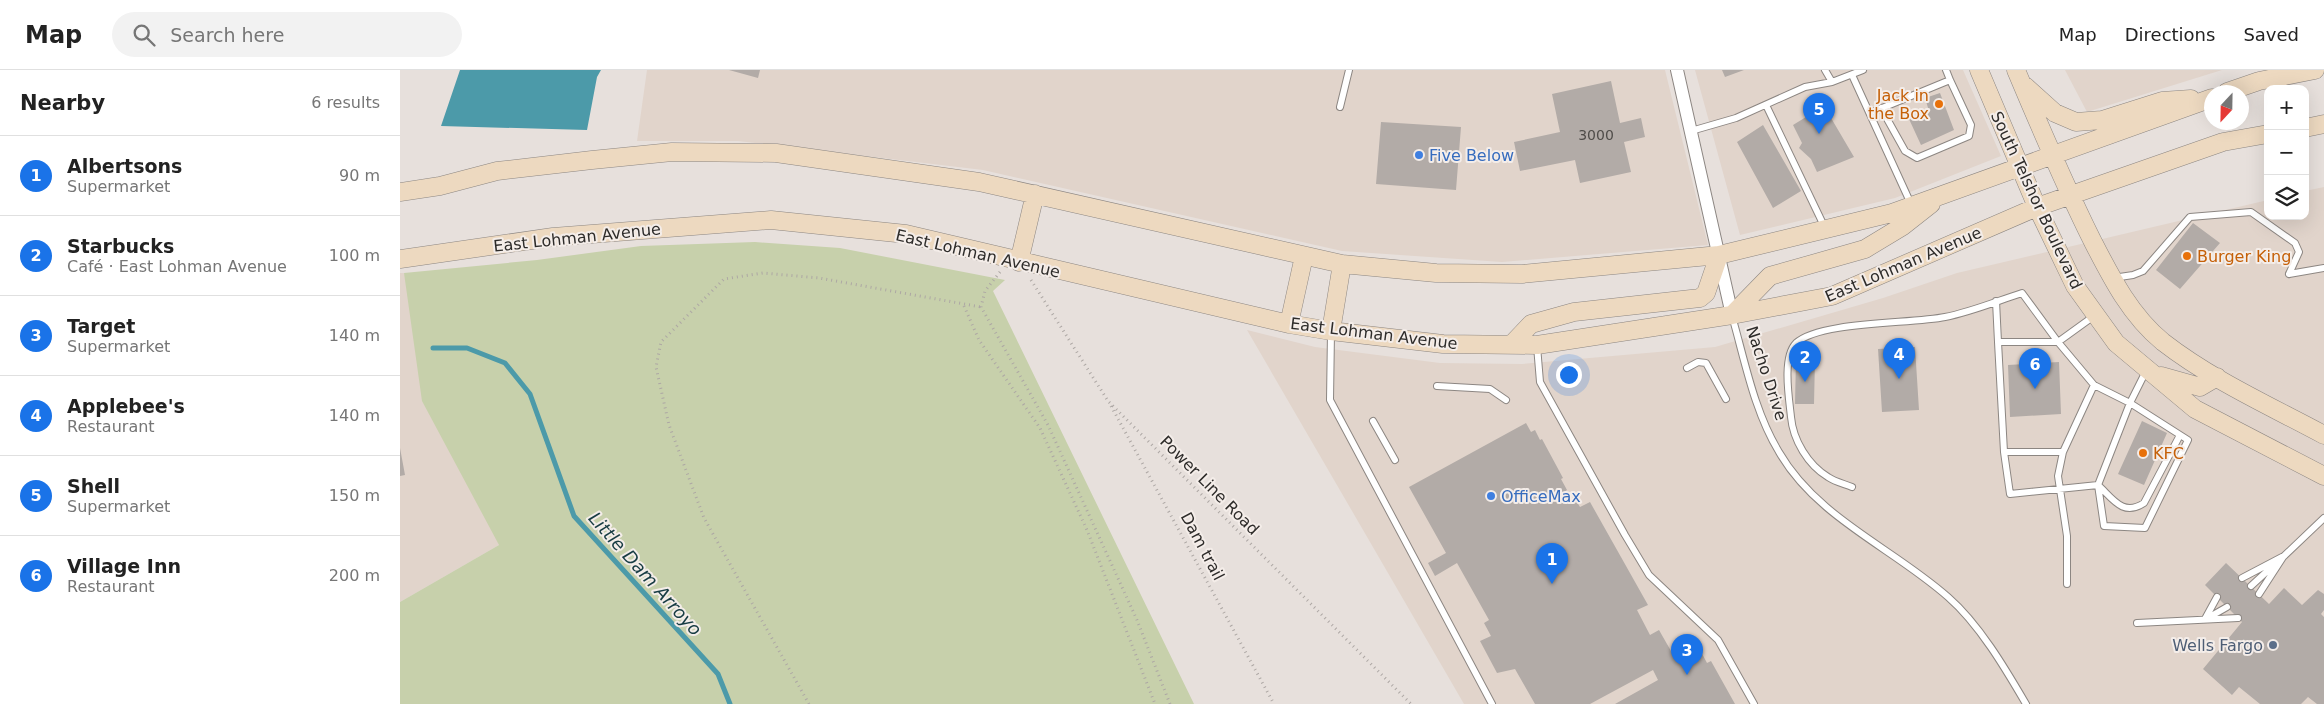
<!DOCTYPE html>
<meta charset="utf-8">
<style>
body{margin:0;font-family:"DejaVu Sans",sans-serif;background:#f2f2f2;color:#222}
.controls{position:absolute;right:15px;top:15px;display:grid;overflow:hidden;border-radius:10px;box-shadow:0 5px 20px #0002}
.controls button{width:45px;height:45px;display:grid;place-items:center;padding:0;border:0;border-bottom:1px solid #e0e0e0;background:#fff;color:#222;font:25px sans-serif}
.compass{position:absolute;left:1804px;top:15px;width:45px;height:45px;border-radius:50%;background:#fff;box-shadow:0 5px 20px #0002;rotate:202deg}
.you{position:absolute;left:1168px;top:304px;width:18px;height:18px;margin:-12px;border:4px solid #fff;border-radius:50%;background:#1a73e8;box-shadow:0 0 0 8px #1a73e833}
.badge{display:grid;place-items:center;width:32px;height:32px;border-radius:50%;background:#1a73e8;color:#fff;font-size:16px;font-weight:700}
.pin{position:absolute;translate:-50% -41px;filter:drop-shadow(0 1px 2px #0008)}
.pin::after{content:'';position:absolute;top:26px;width:18px;height:15px;background:inherit;clip-path:polygon(0 0,100% 0,50% 100%)}
.list{margin:0;padding:0;list-style:none}
h2{display:flex;justify-content:space-between;align-items:center;height:65px;margin:0;padding:0 20px;font-size:21px}
h2 small{font-size:16px;font-weight:400;color:#767676}
.list li{display:grid;grid-template-columns:32px 1fr auto;gap:15px;align-items:center;box-sizing:border-box;height:80px;padding:0 20px;border-top:1px solid #e0e0e0}
.list b{display:block;font-size:19px;white-space:nowrap}
.list p{margin:0;font-size:16px;white-space:nowrap;color:#767676}
.list em{font-size:16px;font-style:normal;color:#767676}
.icon{flex:none;width:28px;height:28px;fill:none;stroke:currentColor;stroke-width:2;stroke-linecap:round;stroke-linejoin:round}
.map{position:relative;flex:none;width:1924px;height:634px;overflow:hidden}
header{display:flex;align-items:center;gap:30px;box-sizing:border-box;height:70px;padding:0 25px;background:#fff;border-bottom:1px solid #e0e0e0}
header strong{font-size:24px}
nav{display:flex;gap:28px;margin-inline-start:auto;font-size:18px}
.search{width:350px;height:45px;background:#f2f2f2;display:flex;align-items:center;gap:12px;box-sizing:border-box;padding:0 18px;border-radius:28px;color:#767676;font-size:19px}
main{display:flex}
aside{flex:1;background:#fff}
.map>svg:first-child{display:block}
</style>
<header>
<strong>Map</strong>
<div class="search"><svg class="icon" aria-label="search" viewBox="0 0 24 24"><circle cx="10" cy="10" r="6"/><path d="M15 15l6 6"/></svg>Search here</div>
<nav><a>Map</a><a>Directions</a><a>Saved</a></nav>
</header>
<main>
<aside>
<h2>Nearby<small>6 results</small></h2>
<ul class="list">
<li><span class="badge">1</span><div><b>Albertsons</b><p>Supermarket</p></div><em>90 m</em></li>
<li><span class="badge">2</span><div><b>Starbucks</b><p>Café · East Lohman Avenue</p></div><em>100 m</em></li>
<li><span class="badge">3</span><div><b>Target</b><p>Supermarket</p></div><em>140 m</em></li>
<li><span class="badge">4</span><div><b>Applebee's</b><p>Restaurant</p></div><em>140 m</em></li>
<li><span class="badge">5</span><div><b>Shell</b><p>Supermarket</p></div><em>150 m</em></li>
<li><span class="badge">6</span><div><b>Village Inn</b><p>Restaurant</p></div><em>200 m</em></li>
</ul>
</aside>
<div class="map">
<svg width="1924" height="634" viewBox="0 0 1924 634">
<rect width="100%" height="100%" fill="#e7e0dc"/>
<path fill="#e1d4cb" d="M247,0H1265L1308,175L1102,192L942,181L583,100L338,71H237Z
M1295,0H1563L1601,86L1495,128L1340,165Z
M1665,0H1822L1687,42Z
M1924,117V634H1064L847,260L915,277L1040,293L1122,294L1315,277L1483,228L1557,203L1868,130V146H1905V121Z
M0,203H4L99,475L0,532Z"/>
<path fill="#c7d0ab" d="M355,172L440,178L605,210L593,221L794,634H0V532L99,475L22,331L4,203L137,190L241,176Z"/>
<path fill="#4c9aa9" d="M60,0H201L197,7L187,60L41,56Z"/>
<g fill="none" stroke-linecap="round" stroke-linejoin="round">
<path stroke="#4c9aa9" stroke-width="5" d="M33,278H67L105,293L130,324L174,446L318,604L330,634"/>
</g>
<path fill="#b2aba7" d="M329,0H360L358,8Z
M1322,0H1344L1325,7Z
M1211,11L1220,53L1241,48L1245,67L1224,72L1231,102L1180,113L1175,90L1120,101L1114,72L1160,62L1152,24Z
M1540,23L1554,60L1521,75L1509,49L1529,41L1525,28Z
M1424,36L1454,87L1417,102L1411,89L1399,78L1402,73L1393,55Z
M981,52L1061,57L1056,120L976,114Z
M1363,55L1401,121L1373,138L1337,72Z
M1793,153L1820,173L1780,219L1756,200Z
M1515,277L1519,340L1482,342L1478,279Z
M1396,289H1415L1414,334H1395Z
M1659,292L1661,344L1610,347L1608,295Z
M1742,351L1767,363L1744,415L1718,404Z
M1126,353L1131,362L1135,360L1140,370L1142,369L1163,408L1161,409L1167,420L1164,422L1169,431L1175,429L1180,437L1190,432L1248,535L1237,540L1250,565L1259,560L1275,588L1298,576L1307,593L1311,591L1335,634H1215L1258,610L1253,600L1190,634H1135L1115,599L1097,603L1080,571L1091,566L1084,553L1089,550L1057,493L1035,506L1028,493L1046,483L1009,417Z
M0,378L5,405L0,406Z
M1826,493L1869,534L1884,518L1902,535L1918,520L1924,524V540L1921,544L1924,547V634H1917L1908,627L1901,634H1860L1839,617L1832,625L1803,599L1842,552L1805,515Z"/>
<g fill="none" stroke-linecap="round" stroke-linejoin="round">
<defs>
<path id="lane" d="M1425,0L1432,12L1463,0
M1452,5L1511,134
M1366,35L1425,158
M940,37L949,0
M1481,38L1505,81L1517,88L1569,66L1571,55L1550,10
M1470,43L1550,10L1546,0
M1291,61L1336,48L1405,17L1432,12
M1889,204L1924,198
M1713,208L1733,205L1743,201L1790,147L1851,142L1895,173L1899,182L1889,204
M1596,231L1598,272H1658L1694,246
M1332,246C1345,291 1354,341 1379,382C1417,448 1493,478 1548,527C1579,554 1605,598 1626,634
M931,262L930,330L1092,634
M1598,272L1604,382H1663
M1137,276L1140,312L1225,465L1249,505L1318,570L1354,634
M1287,298L1298,292L1306,293L1326,329
M1037,316L1090,319L1106,330
M973,351L995,390
M1604,382L1610,424L1698,415L1730,333L1788,370L1745,458L1704,456L1698,415
M1698,415C1713,429 1723,447 1744,433L1780,365
M1452,417C1445,414 1435,412 1428,407C1408,395 1393,370 1391,347C1389,328 1382,287 1396,273C1420,251 1511,254 1545,247C1571,242 1597,231 1622,223L1658,272L1694,315L1730,333L1746,301
M1842,508L1882,487
M1667,514V466L1658,406L1663,382L1694,315
M1851,516L1875,494
M1859,524L1883,487L1924,448
M1805,549L1817,527
M1806,549L1827,537
M1737,553L1838,548"/>
<path id="street" d="M1277,0L1332,245"/>
<path id="secondary" d="M1579,0L1637,137L1675,216L1716,273L1795,339L1924,406
M1616,0C1640,57 1664,114 1692,170C1711,207 1730,245 1763,272C1812,310 1870,336 1924,365
M1625,16L1655,43L1676,52L1702,50L1762,31L1791,29
M1827,22L1859,11L1915,0
M1905,58L1924,54
M0,122L40,116L97,101L192,90L272,82L376,83L579,112L942,194L1036,203L1122,204L1319,185L1492,143L1812,28
M0,189L153,167L371,150L506,164L889,254L931,261L1043,274L1137,275L1332,245L1432,226L1637,137L1823,72L1868,64
M619,192L635,124
M1332,245L1370,206L1465,179L1503,156L1531,134
M889,254L904,186
M931,261L942,194
M1112,274L1131,254L1174,242L1300,228L1306,223L1319,185
M1761,306L1800,317L1817,307"/>
</defs>
<use href="#lane" stroke="#8c8682" stroke-width="8"/>
<use href="#street" stroke="#8c8682" stroke-width="14"/>
<use href="#secondary" stroke="#8c8682" stroke-width="19"/>
<path stroke="#ada7a4" stroke-width="3" stroke-dasharray="1 4" stroke-linecap="butt" d="M600,202L585,221L581,237L648,355L737,550L770,634
M631,210L708,331L1011,634
M564,236L579,270L640,358L687,460L755,634
M711,336L874,634
M409,634L304,448L269,355L256,297L261,272L324,209L363,203L419,208L581,237"/>
<use href="#lane" stroke="#fff" stroke-width="6"/>
<use href="#street" stroke="#fff" stroke-width="12"/>
<use href="#secondary" stroke="#edd9c0" stroke-width="18"/>
</g>
<g fill="#e8710a" stroke="#f4ede9" stroke-width="2">
<circle cx="1539" cy="34" r="5"/>
<circle cx="1787" cy="186" r="5"/>
<circle cx="1743" cy="383" r="5"/>
</g>
<g fill="#3f7fe0" stroke="#f4ede9" stroke-width="2">
<circle cx="1019" cy="85" r="5"/>
<circle cx="1091" cy="426" r="5"/>
</g>
<circle fill="#5c6f8a" stroke="#f4ede9" stroke-width="2" cx="1873" cy="575" r="5"/>
<g text-anchor="middle" stroke-width="4" stroke-linejoin="round" paint-order="stroke">
<g font-size="14" fill="#4f4c49">
<text x="1196" y="70">3000</text>
</g>
<g font-size="16" fill="#c56008" stroke="#f4ede9" text-anchor="start">
<text x="1529" y="31" text-anchor="end">Jack in<tspan x="1529" dy="18">the Box</tspan></text>
<text x="1797" y="192">Burger King</text>
<text x="1753" y="389">KFC</text>
</g>
<g font-size="16" fill="#366cbe" stroke="#f4ede9" text-anchor="start">
<text x="1029" y="91">Five Below</text>
<text x="1101" y="432">OfficeMax</text>
</g>
<g font-size="16" fill="#2e2c2a" stroke="#f4ede9">
<text transform="translate(1637 130) rotate(65)" y="6">South Telshor Boulevard</text>
<text transform="translate(177 167) rotate(-6)" y="6">East Lohman Avenue</text>
<text transform="translate(578 183) rotate(13)" y="6">East Lohman Avenue</text>
<text transform="translate(1503 194) rotate(-23)" y="6">East Lohman Avenue</text>
<text transform="translate(974 263) rotate(7)" y="6">East Lohman Avenue</text>
<text transform="translate(1367 303) rotate(72)" y="6">Nacho Drive</text>
<text transform="translate(810 415) rotate(45)" y="6">Power Line Road</text>
<text transform="translate(803 476) rotate(62)" y="6">Dam trail</text>
</g>
<g font-size="16" fill="#4e5e75" stroke="#f4ede9" text-anchor="end">
<text x="1863" y="581">Wells Fargo</text>
</g>
<g font-size="18" font-style="italic" fill="#173c43" stroke="#f4ede9">
<text transform="translate(245 504) rotate(48)" y="6">Little Dam Arroyo</text>
</g>
</g>
</svg>
<div class="controls">
<button>+</button>
<button>−</button>
<button><svg class="icon" aria-label="layers" viewBox="0 0 24 24"><path d="M12 4l9 5-9 5-9-5zM3 14l9 5 9-5"/></svg></button>
</div>
<svg class="compass" viewBox="-18 -18 36 36"><path d="M0-13l5 13h-10z" fill="#e53935"/><path d="M0 13l5-13h-10z" fill="#767676"/></svg>
<div class="you"></div>
<div class="pin badge" style="left:1152px;top:514px">1</div>
<div class="pin badge" style="left:1405px;top:312px">2</div>
<div class="pin badge" style="left:1287px;top:605px">3</div>
<div class="pin badge" style="left:1499px;top:309px">4</div>
<div class="pin badge" style="left:1419px;top:64px">5</div>
<div class="pin badge" style="left:1635px;top:319px">6</div>
</div>
</main>
